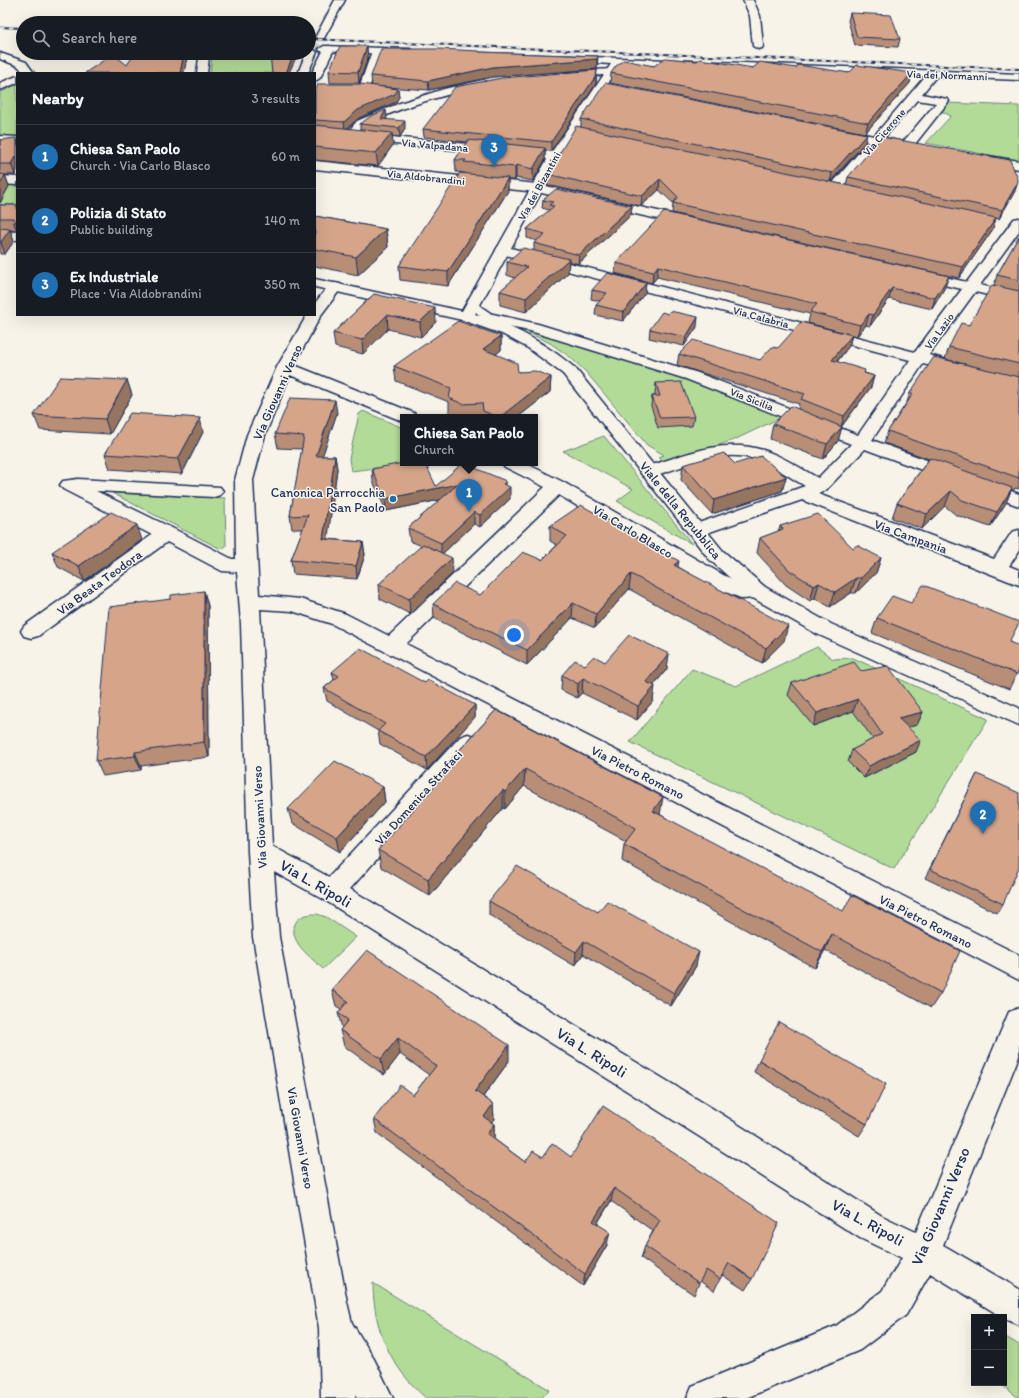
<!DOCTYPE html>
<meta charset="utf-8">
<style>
body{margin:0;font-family:Itim,sans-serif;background:#242831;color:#f1f3f6}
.controls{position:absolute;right:12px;bottom:12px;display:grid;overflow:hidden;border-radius:0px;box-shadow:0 4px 16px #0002}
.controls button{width:36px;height:36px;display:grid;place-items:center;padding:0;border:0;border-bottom:1px solid #363941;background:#171b24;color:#f1f3f6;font:20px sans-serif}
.you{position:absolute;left:514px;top:635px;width:14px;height:14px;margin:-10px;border:3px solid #fff;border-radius:50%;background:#1a73e8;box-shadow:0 0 0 6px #1a73e833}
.badge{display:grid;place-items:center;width:26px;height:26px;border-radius:50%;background:#1f6fb2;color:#fff;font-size:13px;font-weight:700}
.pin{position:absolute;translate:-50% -33px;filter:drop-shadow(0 1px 2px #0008)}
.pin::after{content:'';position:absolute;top:21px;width:14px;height:12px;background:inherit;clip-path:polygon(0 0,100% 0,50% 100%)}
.popup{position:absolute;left:400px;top:414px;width:138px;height:52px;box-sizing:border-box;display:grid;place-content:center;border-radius:0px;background:#171b24;filter:drop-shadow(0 1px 3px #0005);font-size:13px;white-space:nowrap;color:#9ea1a6}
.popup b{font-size:15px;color:#f1f3f6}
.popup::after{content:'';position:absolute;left:50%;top:100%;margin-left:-8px;border:8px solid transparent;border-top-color:#171b24}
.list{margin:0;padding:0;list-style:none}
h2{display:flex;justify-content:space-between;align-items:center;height:52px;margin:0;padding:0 16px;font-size:17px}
h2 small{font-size:13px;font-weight:400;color:#9ea1a6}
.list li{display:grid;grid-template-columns:26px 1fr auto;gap:12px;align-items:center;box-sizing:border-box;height:64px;padding:0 16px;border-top:1px solid #363941}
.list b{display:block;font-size:15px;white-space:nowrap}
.list p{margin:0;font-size:13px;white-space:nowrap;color:#9ea1a6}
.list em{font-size:13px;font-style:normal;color:#9ea1a6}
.icon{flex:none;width:22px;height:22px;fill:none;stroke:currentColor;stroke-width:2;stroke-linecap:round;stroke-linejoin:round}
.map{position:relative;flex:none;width:1019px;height:1398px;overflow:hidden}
.search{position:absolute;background:#171b24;box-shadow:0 4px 16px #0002;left:16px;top:16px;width:300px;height:44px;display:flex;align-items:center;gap:10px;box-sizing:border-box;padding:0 14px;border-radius:22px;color:#9ea1a6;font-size:15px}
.panel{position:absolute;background:#171b24;box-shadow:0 4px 16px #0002;left:16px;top:72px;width:300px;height:244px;border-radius:0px}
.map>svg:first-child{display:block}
</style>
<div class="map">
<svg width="1019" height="1398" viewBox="0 0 1019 1398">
<rect width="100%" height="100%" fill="#f7f3e8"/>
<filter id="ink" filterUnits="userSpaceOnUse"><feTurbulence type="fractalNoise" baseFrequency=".025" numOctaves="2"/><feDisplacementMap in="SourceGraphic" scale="8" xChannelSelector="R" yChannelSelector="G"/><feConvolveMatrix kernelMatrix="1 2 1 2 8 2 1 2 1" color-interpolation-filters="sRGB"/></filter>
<g filter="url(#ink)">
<path fill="#b3db98" stroke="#67857b" d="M271,56L272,73H210L212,58Z
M17,84V137L0,136V93Z
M947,103L1019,106V161L926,143L951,116L941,111Z
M0,185L17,186V217H0Z
M522,328L688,379L782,417L734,440L664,463L659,457L664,455L647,445L586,372L570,357L550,343L520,329Z
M363,411L403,428V463H417L351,471L349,459L359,414Z
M604,436L692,544L617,501L633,489L563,451Z
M112,493L225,498L226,546L222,549L217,547Z
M817,647L833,659L853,658L988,719L894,869L630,742L692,669L736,686Z
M317,914L326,917L356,937L323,969C312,958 288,942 295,924C299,915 308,914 317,914Z
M373,1283L550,1390L541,1398H426C391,1368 373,1329 373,1283Z
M1004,1336L1019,1345V1398L999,1383H1004Z"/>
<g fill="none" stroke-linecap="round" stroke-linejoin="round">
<path stroke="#cbcccc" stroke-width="10" stroke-dasharray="10 5.5" stroke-linecap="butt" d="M312,52L321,36"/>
<defs>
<path id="lane" d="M473,301L496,317V321C486,323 475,312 469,304Z"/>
<path id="street" d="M743,0H753L760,16L763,46L762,48L758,49L753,46L750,16Z
M329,46L334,49L320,78L315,81V73H312L324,49Z
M377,48L382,51L369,88L368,90H360L359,88L372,51Z
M0,53L26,62L34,73H24L18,66L0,59Z
M204,55L209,58L207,73H197L199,58Z
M610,69L615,72L614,74L567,78L562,75L567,72Z
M933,71L938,74L922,94L947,99L949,101L911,149L906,150L879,144L838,192H830L828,189L830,186L868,142L833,134L831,132L833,130L837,129L874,136L929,72ZM917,100L936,103L903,142L884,138Z
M17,76V83L0,90V83Z
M483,80L488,83L487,85C455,93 378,110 358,134L555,152L561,156L559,159L555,160L315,136V130L347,133L357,121L400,103L444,89Z
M0,136L17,137V145L0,144Z
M983,155L1019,161V169L979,162L977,159Z
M315,161L537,184L689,218L694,219L696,222L694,225L689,226L537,192L315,169Z
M0,176L17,177V185L0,184Z
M1019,218V231L980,285L1019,294V302L975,292L929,355L965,365L967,368L965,371L959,373L923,364L872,440L1019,494V506L865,449L826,490L818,494L994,559L1012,532L1019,530V551L1009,566L1019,570V585L802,500L704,534L697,536L690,534L688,530L690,526L805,486C788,476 770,463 751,458C716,449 681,469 649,477L643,476L640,472L643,468C681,456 722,437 763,450C782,456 800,468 818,478L851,444L686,379L530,331L493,324L475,323L472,320L475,317L493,314L538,324L698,373L858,435L910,360L498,253L496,250L498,247L503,246L915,352L962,289L912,278L910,275L912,272L917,271L967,282L1014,219Z
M335,283L340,284L342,287L321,315L294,365L414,413L416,417H403L402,421L290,375L265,435L253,480L259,595L300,599L346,614L389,636L545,487L505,467L502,463H525L563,482L725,576L746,585L765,587L768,592L765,597L743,599L711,586L559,495L406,644L1019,955V980L332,624L292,611L260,609L272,846L329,877L460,737L468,734L476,737L479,743L476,749L350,889L715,1110L882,1216L916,1232L1009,1012L1019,1008V1056L943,1245L1019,1289V1325L1007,1320L930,1273L906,1315L860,1350L746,1398H687L692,1386L836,1326L882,1291L902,1258L860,1238L323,899L274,872L279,937L347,1302L352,1323L374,1359L393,1398H357L355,1394V1398H321L319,1328L253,937L248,852L241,624L237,572L222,571L167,542L38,636L31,638L24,636L21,631L24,626L152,535L63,489L60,485L63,481L78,479L220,487L223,491L220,495L214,497L96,491L174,529L232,559H236L235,480L247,435L277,367L307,315H315V303L330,284Z"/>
<path id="secondary" d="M335,0H345L324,38H318L316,36Z
M324,46L410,49L415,52L410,55L320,51L319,49Z
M312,49L317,52L308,73H298L306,53H309V50Z
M567,56L1019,74V80L621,64L561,156L475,314C512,325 545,343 575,368L723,551L765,587L831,624L1019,708V725L817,634L751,597L709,559L563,374L528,348L502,334L462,320L315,287V279L462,311L549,156L611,64L563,61L562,59L563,57Z
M0,231L17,232V240L0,239Z"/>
</defs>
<use href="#lane" stroke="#1b2f5e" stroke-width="3"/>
<use href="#street" stroke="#1b2f5e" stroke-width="3"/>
<use href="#secondary" stroke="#1b2f5e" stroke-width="3"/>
<use href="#lane" fill="#f7f3e8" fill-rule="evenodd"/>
<use href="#street" fill="#f7f3e8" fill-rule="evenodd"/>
<use href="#secondary" fill="#f7f3e8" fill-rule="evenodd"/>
<defs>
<path id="rail" d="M0,27L23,28
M309,39L1019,69"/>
</defs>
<use href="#rail" stroke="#1b2f5e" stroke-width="2"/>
<use href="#rail" stroke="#f7f3e8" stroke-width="1.5" stroke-dasharray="4.5" stroke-linecap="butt"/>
</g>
<path fill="#b88e76" stroke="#1b2f5e" d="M850,13L900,39L898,47L855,45L848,21Z
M479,52L598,56L597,69L493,77L429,90L372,86L371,76Z
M368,58L359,83H330L329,71Z
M654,66L753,68H796L849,73H912L910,83L865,133L610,83L611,73Z
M597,70L596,84L551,151L545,150V160L533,181L516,178L515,180H508V191L448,286L400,280L399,266L465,173L456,172L455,160L467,142L424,137L423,129Z
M398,89L399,97L396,102L359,118L347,129L360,130V124L387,118L386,119L405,129L400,137L392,136L393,145L378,166L315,160V92Z
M581,119L865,143L831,182L846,185L848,177L1015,191L999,219L996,218L993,229L959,278L672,213L673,203L659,190L641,206L547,185V174L581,128Z
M0,140L17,142V171L15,175H5L9,186L0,203Z
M543,200L632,206L631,215L578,264L569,261L568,273L526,312L500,305V291L515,278L507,275V262L534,250V243L537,241L527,238V229L549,211V210L542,208Z
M0,205H17V230H10L14,241L5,254H0Z
M315,216L386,229L388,247L358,275L315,266Z
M1019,236V489L1015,488L1014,490H1011L1006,503L990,527L956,515L945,506L922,529L892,518L897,503L929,459L884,443L888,431L907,402L910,393L984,369L945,359L949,347L969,325L994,285L997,275Z
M616,263L945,287L932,309L889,299L870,326L866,325L857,336L808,323L810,314L657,277L652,283L615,273Z
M592,290L645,293L623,321L595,315L596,305L600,301L591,299Z
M374,294L436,322L421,337L388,329L363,354L335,347L333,333Z
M697,327L684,346L649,338L650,329Z
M852,335L849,346L837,362L865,373L874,376L871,387L842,426L838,441L823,459L770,439L773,424L798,409L799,404L677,365L679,354L760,360L778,348Z
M501,336V350L496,354L518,372L551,377L550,392L518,417H460L449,412V402L396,381L394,366Z
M127,380L132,395L110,434L40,430L34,415Z
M656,383L694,417L692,426L658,428L651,406L652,396H655V393Z
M337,413L322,456H335L337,469L327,539L363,542L365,555L357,579L293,574L291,560L303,529H292L290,516L302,449L278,448L275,434Z
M203,432L182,474L110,469L105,454Z
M735,464L786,477L782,491L712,514L681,480L683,465Z
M372,469L436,486H506L510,499L480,527L474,524L443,553L453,573L410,614L380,599L379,584L422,546L410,541L408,528L440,500L386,511L373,481Z
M550,526L678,567L784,641L762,663L629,589L595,628L572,618L527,665L434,618L433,604L480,595L542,560L557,545L550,541Z
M780,526L853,548L881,558L876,573L856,593H851L830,607L815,598L810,601L786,585L757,553L760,538L779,531Z
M142,540L84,581L58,567L52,552Z
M204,591L208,606L209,757L141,766V770L103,776L96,761L171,599Z
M877,618L1010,642L1019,669L1009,689L872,633Z
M605,662L667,669L654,685L653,701L637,720L582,693L577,698L561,690L562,675L585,665Z
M861,671L923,712L917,725L907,727L916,752L864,778L848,762L852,750L873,739L853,711L813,726L788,695L792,683Z
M332,672L425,683L475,705V717L427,770L380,744L378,731L327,701L324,688L334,680Z
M496,710L941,993L931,1008L825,950L815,968L622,861L624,844L626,841L524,786L505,809L503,808L430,896L381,867L378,850L448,771L447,764Z
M977,774L1003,904L997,913L925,878Z
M383,787L385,802L340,852L292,823L288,809Z
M489,901L598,912L696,966L671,1006L583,954L575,966L489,915Z
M332,990L509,1061L483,1097L493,1104L494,1119L491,1122L494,1124V1139L525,1162L543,1157H571L752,1279L745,1290L722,1275L714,1291L700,1281L694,1295L641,1258L645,1246L653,1231L611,1201L597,1224L607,1245L583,1286L377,1133L374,1119L413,1095L429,1075L400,1054L384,1075L344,1046L340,1030L342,1028L338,1013L341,1009L336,1006Z
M759,1060L867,1124L859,1136L754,1072Z"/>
<path fill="#967460" stroke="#1b2f5e" d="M367,46L368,58L359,83L358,72Z
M184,53H188L184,73H180Z
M294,53H298L289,73H286Z
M597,59V69L493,77L429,90L428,81L493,67Z
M912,73L910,83L865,133L868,123Z
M596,76V84L551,151V142Z
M398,89L399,97L396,102L359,118L345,130L344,122L358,110Z
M386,110L387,118L381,127V119Z
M405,121V129L400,137L399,128Z
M392,133L393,145L378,166L376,153Z
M867,134L865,143L830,182L832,173Z
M545,148V160L533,181V169Z
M15,157H17V171L15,175L11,164Z
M516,165V178L515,180V167Z
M5,175L9,186L0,203V184Z
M508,178V191L448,286V272Z
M660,179L659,190L641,206L642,196Z
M1018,182L1015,191L999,219L1002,210Z
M632,206L631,215L578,264L579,255Z
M996,218L993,229L959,278L963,267Z
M17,219V231L14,223Z
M10,229L14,241L5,254L1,242Z
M386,229L388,247L358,275L356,257Z
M569,259L568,273L526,312V298Z
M658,266L657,277L652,283L653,272Z
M949,276L945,287L932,309L935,298Z
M646,283L645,293L623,321L624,312Z
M892,288L889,299L870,326L873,315Z
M435,308L436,322L421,337L420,322Z
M869,314L866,325L857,336L860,325Z
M387,315L388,329L363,354L362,340Z
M698,317L697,327L684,346L686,337Z
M852,335L849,346L829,371L832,360Z
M501,336V350L483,364V349Z
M874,376L871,387L841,427L844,416Z
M551,377L550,392L518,417H500Z
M127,380L132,395L110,434L105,419Z
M335,400L337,413L318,469L316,456Z
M200,418L203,432L182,474L178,459Z
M842,427L838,441L823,459L827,444Z
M335,456L337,469L326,552L323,539Z
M786,477L782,491L712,514L714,500Z
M506,481V490L510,487V499L480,527V515L503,484Z
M458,484L459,496L386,511L385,499Z
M1012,488L1006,503L990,527L997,512Z
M951,491L945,506L922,529L927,514Z
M474,512V524L441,555V543Z
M137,525L142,540L84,581L79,566Z
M363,542L365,555L357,579L356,566Z
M452,558L453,573L410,614L409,599Z
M881,558L876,573L856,593L861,578Z
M679,561L676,576L674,565Z
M631,574L629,589L595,628L596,614Z
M856,578L851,593L830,607L835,592Z
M819,583L815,598L810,601L814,586Z
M204,591L208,606L209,757L204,742Z
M573,603L572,618L527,665V650Z
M788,626L784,641L762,663L766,648Z
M669,654L667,669L644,696L646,682Z
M583,678L582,693L577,698L578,684Z
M655,686L653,701L637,720L638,706Z
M858,699L853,711L813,726L817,713Z
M475,705V717L427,770L426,757Z
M923,712L917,725L893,731L898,718Z
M921,740L916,752L864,778L869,766Z
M135,752L141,766V770L135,756Z
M525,769L524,786L505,809V792Z
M383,787L385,802L340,852L337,837Z
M503,790V808L430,896L428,879Z
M663,797L660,815L653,811Z
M832,934L825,950L815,968L822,952Z
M584,941L583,954L575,966L576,952Z
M699,952L696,966L671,1006L674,993Z
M398,1038L400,1054L384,1075L381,1059Z
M509,1045V1061L476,1106L475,1091Z
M493,1104L494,1119L484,1132V1117Z
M494,1124V1138L487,1148V1134Z
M614,1188L611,1201L591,1233L593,1221Z
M610,1232L607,1245L583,1286L585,1274Z"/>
<path fill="#d6a589" stroke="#1b2f5e" d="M850,13L891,15L900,39L857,37Z
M340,46H367L358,72L329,71Z
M381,49H439L479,51V52L598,56L597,59L493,67L428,81L371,76Z
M135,53H184L180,73H85L113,54L127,65Z
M270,53H294L286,73H272Z
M665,58L697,61L700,59L753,68L760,62L796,68L798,65L849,73L857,65L912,73L868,123L611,73L616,66L624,60L654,66Z
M597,70L596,76L551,142L423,129L455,87L502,78Z
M605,83L867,134L832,173L581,119Z
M318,84H361L398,89L395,94L358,110L344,122L315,120V92Z
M386,110L381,119L405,121L399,128L360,124L371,116Z
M315,125L392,133L376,153L315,147Z
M576,126L996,218L963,267L673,203L678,197L660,179L642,196L547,174Z
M882,137L1010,160L1018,179V182L1002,210L848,177Z
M16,138L17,142V157H15L11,164H0V140Z
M468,140L545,148L533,169L516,165L515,167L464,162L466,160H455Z
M460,173L508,178L448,272L399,266Z
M0,174L5,175L0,184Z
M556,189L632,206L579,255L534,243L545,234L527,229L554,206L549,205L553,202L543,200Z
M0,205H17V219L14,223L13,218H0Z
M664,212L949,276L935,298L892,288L873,315L869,314L860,325L810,312L817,304L658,266L653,272L616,263Z
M315,216L386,229L356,257L315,249Z
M0,228L10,229L1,242H0Z
M1019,236V280L997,275Z
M523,248L569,259L526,298L500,291L527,267L507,262Z
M607,273L646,283L624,312L596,305L607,293L592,290Z
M992,285L1019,291V364L949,347L961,323L969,325Z
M374,294L435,308L420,322L387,315L362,340L333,333Z
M670,311L698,317L686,337L650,329L662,312L668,314Z
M458,321L501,336L483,349L517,363L518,372L535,371L551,377L500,417H497L483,411L482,403L463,404L449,398L451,388L394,366Z
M801,322L852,335L832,360L865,370L864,373L874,376L844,416L801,399L805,394L679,354L693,340L760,360L772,347L778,348Z
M934,357L1019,377V478L888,431L913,394L910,393Z
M60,377L127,380L105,419L34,415Z
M681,382L694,417L660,418L652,396H660L656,383Z
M290,398L335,400L316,456H335L323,539L363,542L356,566L291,560L308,515L290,516L304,436L275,434Z
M791,406L842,427L827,444L773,424Z
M130,413L200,418L178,459L105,454Z
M724,453L735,464L761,456L786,477L714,500L683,465Z
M930,458L1012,488L997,512L962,500L951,491L927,514L897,503Z
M403,463H425L436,486L463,463L506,481L503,484L510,487L480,515L474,512L441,543L408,528L458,484L385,499L372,469Z
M581,505L679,561L674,565L788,626L766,648L631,574L596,614L573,603L527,650L433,604L455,583L480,595L523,552L542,560L567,536L550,526Z
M111,512L137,525L79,566L52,552Z
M818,514L853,548L857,545L881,558L861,578H856L835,592L819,583L814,586L789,570L760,538L783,529L780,526Z
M423,544L452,558L409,599L379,584Z
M923,585L1019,622V623L1009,642L1019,646V669L1017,674L877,618L892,596L911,603Z
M204,591V742L135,752V756L96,761L109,607L171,599V595Z
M629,635L669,654L646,682L655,686L638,706L583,678L578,684L562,675L575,660L585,665L594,656L605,662Z
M360,648L425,683L428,680L475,705L426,757L378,731L385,724L324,688L339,676L332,672Z
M854,662L861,671L888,666L923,712L898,718L921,740L869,766L852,750L882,734L858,699L817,713L792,683Z
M496,710L663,797L653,811L843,911L852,895L960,951L941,993L832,934L822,952L624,844L636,828L525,769L505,792L503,790L428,879L378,850L452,766L447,764Z
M335,761L383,787L337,837L288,809Z
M977,774L1019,793V867L1003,904L930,869Z
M517,866L598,912L607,901L699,952L674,993L584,941L576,952L489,901Z
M367,950L509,1045L475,1091L493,1104L484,1117L494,1124L487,1134L525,1162L533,1151L543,1157L552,1143L571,1157L603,1106L779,1223L752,1279L729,1263L720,1279L706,1270L699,1283L645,1246L660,1220L614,1188L593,1221L610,1232L585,1274L374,1119L400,1085L413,1095L436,1066L398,1038L381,1059L340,1030L348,1020L338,1013L348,1001L332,990Z
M779,1022L886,1084L867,1124L759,1060Z"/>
</g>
<circle fill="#1f6fb2" stroke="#f7f3e8" stroke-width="1.5" cx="393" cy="499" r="4"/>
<g text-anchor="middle" stroke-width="3" stroke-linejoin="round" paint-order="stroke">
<g font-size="11" fill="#1b2f5e" stroke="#f7f3e8">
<text transform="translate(947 75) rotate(2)" y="4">Via dei Normanni</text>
<text transform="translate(884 132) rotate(-49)" y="4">Via Cicerone</text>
<text transform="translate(435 145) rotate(5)" y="4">Via Valpadana</text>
<text transform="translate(426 177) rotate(6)" y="4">Via Aldobrandini</text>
<text transform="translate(539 186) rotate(-61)" y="4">Via dei Bizantini</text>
<text transform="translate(761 317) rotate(15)" y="4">Via Calabria</text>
<text transform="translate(939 331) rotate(-54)" y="4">Via Lazio</text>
<text transform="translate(752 399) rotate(21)" y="4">Via Sicilia</text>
</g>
<g font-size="13" fill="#1b2f5e" stroke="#f7f3e8">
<text transform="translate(277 392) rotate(-66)" y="5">Via Giovanni Verso</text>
<text transform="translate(681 510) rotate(51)" y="5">Viale della Repubblica</text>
<text transform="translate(633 531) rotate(31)" y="5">Via Carlo Blasco</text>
<text transform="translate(911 536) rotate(20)" y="5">Via Campania</text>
<text transform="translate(99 582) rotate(-36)" y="5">Via Beata Teodora</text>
<text transform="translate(638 772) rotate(27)" y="5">Via Pietro Romano</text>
<text transform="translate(418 797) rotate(-48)" y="5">Via Domenica Strafaci</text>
<text transform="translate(259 817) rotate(-93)" y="5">Via Giovanni Verso</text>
<text transform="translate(926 921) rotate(27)" y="5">Via Pietro Romano</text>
<text transform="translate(301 1138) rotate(80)" y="5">Via Giovanni Verso</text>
</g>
<g font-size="13" fill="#1b2f5e" stroke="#f7f3e8" text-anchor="end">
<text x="385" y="497">Canonica Parrocchia<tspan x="385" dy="15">San Paolo</tspan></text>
</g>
<g font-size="16" fill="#1b2f5e" stroke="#f7f3e8">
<text transform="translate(316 883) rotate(30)" y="6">Via L. Ripoli</text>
<text transform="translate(592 1052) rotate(32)" y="6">Via L. Ripoli</text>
<text transform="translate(940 1206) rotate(-67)" y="6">Via Giovanni Verso</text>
<text transform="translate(868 1222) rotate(29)" y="6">Via L. Ripoli</text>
</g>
</g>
</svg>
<div class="controls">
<button>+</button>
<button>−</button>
</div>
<div class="you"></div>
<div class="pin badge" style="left:469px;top:512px">1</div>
<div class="popup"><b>Chiesa San Paolo</b>Church</div>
<div class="pin badge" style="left:983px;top:834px">2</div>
<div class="pin badge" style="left:494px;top:167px">3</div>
<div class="search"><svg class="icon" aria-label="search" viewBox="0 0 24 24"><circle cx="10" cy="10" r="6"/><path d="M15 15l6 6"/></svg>Search here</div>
<section class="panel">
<h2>Nearby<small>3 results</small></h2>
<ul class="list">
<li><span class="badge">1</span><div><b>Chiesa San Paolo</b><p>Church · Via Carlo Blasco</p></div><em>60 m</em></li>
<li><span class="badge">2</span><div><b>Polizia di Stato</b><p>Public building</p></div><em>140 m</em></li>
<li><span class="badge">3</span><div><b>Ex Industriale</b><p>Place · Via Aldobrandini</p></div><em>350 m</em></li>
</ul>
</section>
</div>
